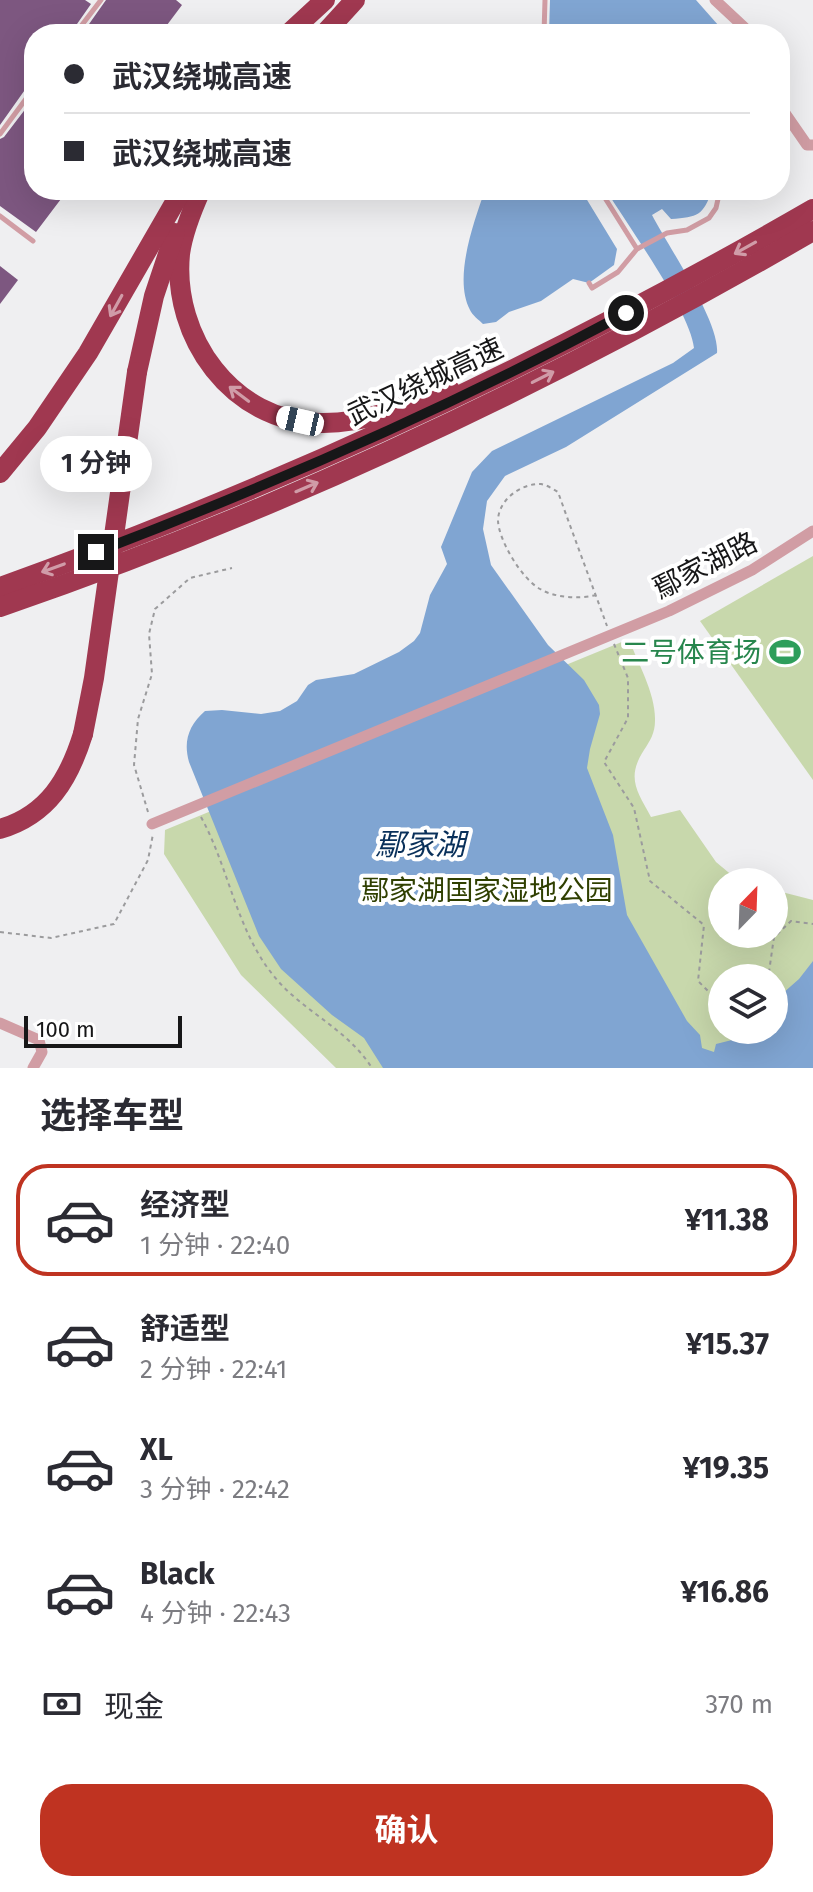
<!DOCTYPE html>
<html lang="zh">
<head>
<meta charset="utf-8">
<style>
  body { margin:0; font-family:"Fira Sans","Noto Sans SC",sans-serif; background:#f2f2f3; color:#2b2b33; height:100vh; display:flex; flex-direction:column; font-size:30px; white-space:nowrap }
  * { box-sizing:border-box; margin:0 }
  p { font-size:26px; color:#7c7c81 }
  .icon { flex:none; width:44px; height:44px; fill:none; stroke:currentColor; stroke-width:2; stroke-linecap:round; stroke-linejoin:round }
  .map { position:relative; height:1068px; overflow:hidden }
  .panel { display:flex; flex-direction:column; background:#fff; flex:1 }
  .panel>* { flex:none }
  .guide { position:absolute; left:24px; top:24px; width:766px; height:176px; border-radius:32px; box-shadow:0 8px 32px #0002; display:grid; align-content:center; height:176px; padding:0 40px; background:#fff }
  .needle { width:52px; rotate:23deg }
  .controls { position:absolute; left:708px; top:868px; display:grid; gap:16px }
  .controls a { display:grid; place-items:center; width:80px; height:80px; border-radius:50%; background:#fff; box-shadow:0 8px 32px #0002; font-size:40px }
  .scale { position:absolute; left:24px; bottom:20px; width:158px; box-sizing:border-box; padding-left:8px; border:4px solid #171718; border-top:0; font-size:22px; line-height:28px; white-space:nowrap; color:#171718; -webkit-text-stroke:6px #fff; paint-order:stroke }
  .end { position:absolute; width:36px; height:36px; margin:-18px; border:10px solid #171718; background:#fff; box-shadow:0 0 0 4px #fff }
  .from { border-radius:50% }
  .bubble { position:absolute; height:56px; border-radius:28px; background:#fff; box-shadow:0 8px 32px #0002; font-size:26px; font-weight:700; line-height:56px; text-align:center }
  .car { position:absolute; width:24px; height:48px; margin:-24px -12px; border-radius:10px; box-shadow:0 0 6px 2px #0007; background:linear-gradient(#fff 24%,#345 0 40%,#fff 0 76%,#345 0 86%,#fff 0) }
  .guide b { display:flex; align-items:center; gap:28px; height:76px; font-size:30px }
  .guide b+b { border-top:2px solid #e1e1e2 }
  .guide i { width:20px; height:20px; background:#2b2b33 }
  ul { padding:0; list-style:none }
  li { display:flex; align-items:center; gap:24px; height:112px; margin:0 16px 12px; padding:0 24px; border:4px solid transparent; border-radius:32px }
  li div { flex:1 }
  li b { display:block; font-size:30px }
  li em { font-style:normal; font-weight:700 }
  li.active { border-color:#bf3321 }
  li>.icon { width:72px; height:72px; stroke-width:1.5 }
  h2 { padding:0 40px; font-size:36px; line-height:96px }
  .pay { display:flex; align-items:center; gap:20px; height:88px; padding:0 40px; font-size:30px }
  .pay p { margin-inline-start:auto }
  .cta { display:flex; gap:16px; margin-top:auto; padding:16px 40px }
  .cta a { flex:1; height:92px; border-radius:32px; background:#bf3321; color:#fff; font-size:32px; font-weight:700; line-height:92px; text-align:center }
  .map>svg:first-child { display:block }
  .green { fill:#c8d8ac; fill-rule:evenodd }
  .water { fill:#80a5d2 }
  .building { fill:#7d5780 }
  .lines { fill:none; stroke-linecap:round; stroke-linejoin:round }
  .path { stroke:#9b9b9d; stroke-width:2; stroke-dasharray:4 4; stroke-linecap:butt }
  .service { stroke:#d19da4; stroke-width:5 }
  .minor { stroke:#d19da4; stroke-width:11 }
  .motorway { stroke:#a03850; stroke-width:20 }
  .motorway-bridge { stroke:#a03850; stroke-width:20 }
  .oneway { stroke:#d09ca8 }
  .route { stroke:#171718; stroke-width:10 }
  .labels { text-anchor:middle; stroke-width:8; stroke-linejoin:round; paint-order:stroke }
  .street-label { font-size:28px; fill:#171718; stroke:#fff }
  .leisure-label { font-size:28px; fill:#27864d; stroke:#fff; text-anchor:end }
  .park-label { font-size:28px; fill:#2f3f00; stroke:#fff }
  .water-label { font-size:30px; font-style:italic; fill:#09305a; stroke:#fff }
</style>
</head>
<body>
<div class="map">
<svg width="813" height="1068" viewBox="0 0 813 1068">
  <rect width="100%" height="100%" fill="#efeff1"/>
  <g class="green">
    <polygon points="813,556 813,780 700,621"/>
    <path d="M629,639C638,664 656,694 655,721C655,733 650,741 644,750C626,778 637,791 651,817L680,810L716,862L740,882H722V934H774V890L813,900V1068H336L241,975L164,854L165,830ZM722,978H774V1030H722Z"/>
  </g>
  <g class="water">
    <polygon points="550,0 696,0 726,34 549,34"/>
    <path d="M485,190H581L617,249L614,265L589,283L573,279L541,301L509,312L496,322L483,324C479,320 472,315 470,310C453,278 474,222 485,190Z"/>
    <path d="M606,190H712C703,216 698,217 671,219L662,209L652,215C668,246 720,322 717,353L566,447L505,476L487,501L483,529L491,565L548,645L584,680L599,705L600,714L590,749L587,768L613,835L627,915L687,1021L700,1035L702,1048L714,1052L716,1044L732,1040L731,1035L737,1033L739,1037L744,1036L748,1030H774V1001L799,979L813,961V1068H383L364,1038L332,1015L281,969L259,936L189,762C183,741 189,725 205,711L222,710L261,714L280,711L297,701L308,685L316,680L354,674L399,652L414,641L420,633L430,595L447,564L441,547L472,472L492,451L673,363L694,348C690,311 628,226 606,190Z"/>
  </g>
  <g class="building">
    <polygon points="0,0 85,0 91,4 70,34 34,34 34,77 0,125"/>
    <polygon points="106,0 176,0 182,5 167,25 180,34 82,34"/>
    <polygon points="33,99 34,190 57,190 64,195 36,232 0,206 0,139 4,137"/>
    <polygon points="0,266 18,280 0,304"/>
  </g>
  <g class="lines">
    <g class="path">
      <path d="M596,595C580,599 555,598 540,589C522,579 499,541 498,521C498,500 521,483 541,484C547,485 553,489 558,492C574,537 591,582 607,626"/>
      <polyline points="614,644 628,678 628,718 604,762 634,808 650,881 704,925 698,981 708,991 722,994"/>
      <polyline points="148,812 134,765 138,719 152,674 149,634 155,609 190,578 232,568"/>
      <path d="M201,817C229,868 236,929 273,975C301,1011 346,1027 372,1068"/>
      <polyline points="0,932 51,938 114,924 148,860 153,834"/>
      <polyline points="763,978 769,972 774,937 791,921 813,924"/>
    </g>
    <g class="service">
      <polyline points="75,34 101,0"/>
      <polyline points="544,34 545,0"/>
      <polyline points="0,134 34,88"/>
      <polyline points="600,190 637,249"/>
      <polyline points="0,216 33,241"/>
      <polyline points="589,283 592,288 618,272 637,249 667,233 687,230 709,218 716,208 720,190"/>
    </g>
    <g class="minor">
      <polyline points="715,0 745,28 747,34"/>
      <polyline points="780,106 807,145 813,145"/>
      <polyline points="152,824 669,611 752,570 813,531"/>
      <polyline points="0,1023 39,1040 42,1052 33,1068"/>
    </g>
    <g class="motorway">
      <polyline points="288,34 325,0"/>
      <polyline points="324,34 355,0"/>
      <path d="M201,190C192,210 183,232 180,254C172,337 232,422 320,423C366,424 407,406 449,388"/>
      <polyline points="137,372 154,296 175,233"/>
      <polyline points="0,473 37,428 88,353 182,190"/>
      <path d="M0,587C283,486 553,359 813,209"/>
      <path d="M0,607C283,510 554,381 813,231"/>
      <path d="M0,829C48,815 69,779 83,734"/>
    </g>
    <polyline class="motorway-bridge" points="83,734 94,678 137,372"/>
  </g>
  <defs><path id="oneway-shaft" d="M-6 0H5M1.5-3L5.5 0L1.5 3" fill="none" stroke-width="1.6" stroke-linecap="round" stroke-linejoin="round" transform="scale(2)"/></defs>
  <g class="oneway">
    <use href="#oneway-shaft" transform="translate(745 248) rotate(151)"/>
    <use href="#oneway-shaft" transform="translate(116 306) rotate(119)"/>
    <use href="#oneway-shaft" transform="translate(543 377) rotate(-27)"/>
    <use href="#oneway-shaft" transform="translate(239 394) rotate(-143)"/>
    <use href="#oneway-shaft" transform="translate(307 487) rotate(-23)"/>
    <use href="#oneway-shaft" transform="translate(53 568) rotate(160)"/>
  </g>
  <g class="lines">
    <path class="route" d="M96,552C277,483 455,405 626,313"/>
  </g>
  <defs>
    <symbol id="stadium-bare" viewBox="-9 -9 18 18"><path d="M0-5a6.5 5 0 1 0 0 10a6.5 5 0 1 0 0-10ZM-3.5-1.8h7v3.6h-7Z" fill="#2e9e5b" stroke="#fff" stroke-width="2.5" paint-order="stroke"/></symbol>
  </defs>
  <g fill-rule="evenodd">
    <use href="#stadium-bare" x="763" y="630" width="44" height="44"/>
  </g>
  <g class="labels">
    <g class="street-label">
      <text transform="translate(425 381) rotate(-25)" y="10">武汉绕城高速</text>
      <text transform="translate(705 565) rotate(-27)" y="10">鄢家湖路</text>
    </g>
    <g class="leisure-label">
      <text x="761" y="662">二号体育场</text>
    </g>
    <g class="park-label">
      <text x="487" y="900">鄢家湖国家湿地公园</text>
    </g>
    <g class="water-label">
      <text x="420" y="855">鄢家湖</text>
    </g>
  </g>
</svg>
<div class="controls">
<a><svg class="needle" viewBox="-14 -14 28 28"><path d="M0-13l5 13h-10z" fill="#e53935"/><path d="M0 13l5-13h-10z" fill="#7c7c81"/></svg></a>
<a><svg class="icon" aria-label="layers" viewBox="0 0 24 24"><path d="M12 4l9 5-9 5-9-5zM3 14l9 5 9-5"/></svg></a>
</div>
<div class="scale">100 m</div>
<i class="end from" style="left:626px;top:313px"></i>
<i class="end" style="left:96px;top:552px"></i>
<div class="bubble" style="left:40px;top:436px;width:112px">1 分钟</div>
<i class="car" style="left:300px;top:421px;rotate:283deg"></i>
<div class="guide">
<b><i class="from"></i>武汉绕城高速</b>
<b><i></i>武汉绕城高速</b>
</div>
</div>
<section class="panel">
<h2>选择车型</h2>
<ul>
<li class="active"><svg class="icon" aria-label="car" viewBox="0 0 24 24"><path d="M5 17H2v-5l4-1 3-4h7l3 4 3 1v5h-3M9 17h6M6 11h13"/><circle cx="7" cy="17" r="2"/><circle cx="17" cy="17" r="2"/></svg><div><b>经济型</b><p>1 分钟 · 22:40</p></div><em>¥11.38</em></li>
<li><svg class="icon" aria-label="car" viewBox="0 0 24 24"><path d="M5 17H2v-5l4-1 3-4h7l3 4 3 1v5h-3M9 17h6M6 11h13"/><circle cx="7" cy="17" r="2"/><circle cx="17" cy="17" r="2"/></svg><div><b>舒适型</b><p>2 分钟 · 22:41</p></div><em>¥15.37</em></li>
<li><svg class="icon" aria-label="car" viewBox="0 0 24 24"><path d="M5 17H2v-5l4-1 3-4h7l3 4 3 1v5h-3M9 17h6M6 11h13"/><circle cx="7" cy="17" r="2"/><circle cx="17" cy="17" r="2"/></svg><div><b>XL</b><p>3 分钟 · 22:42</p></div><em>¥19.35</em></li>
<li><svg class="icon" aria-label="car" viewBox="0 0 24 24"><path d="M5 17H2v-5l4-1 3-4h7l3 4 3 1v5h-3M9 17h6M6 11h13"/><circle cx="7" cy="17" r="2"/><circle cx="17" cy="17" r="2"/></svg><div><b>Black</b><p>4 分钟 · 22:43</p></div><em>¥16.86</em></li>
</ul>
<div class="pay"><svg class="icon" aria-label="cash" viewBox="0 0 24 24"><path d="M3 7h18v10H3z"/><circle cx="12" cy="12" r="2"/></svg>现金<p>370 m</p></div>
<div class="cta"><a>确认</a></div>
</section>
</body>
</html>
